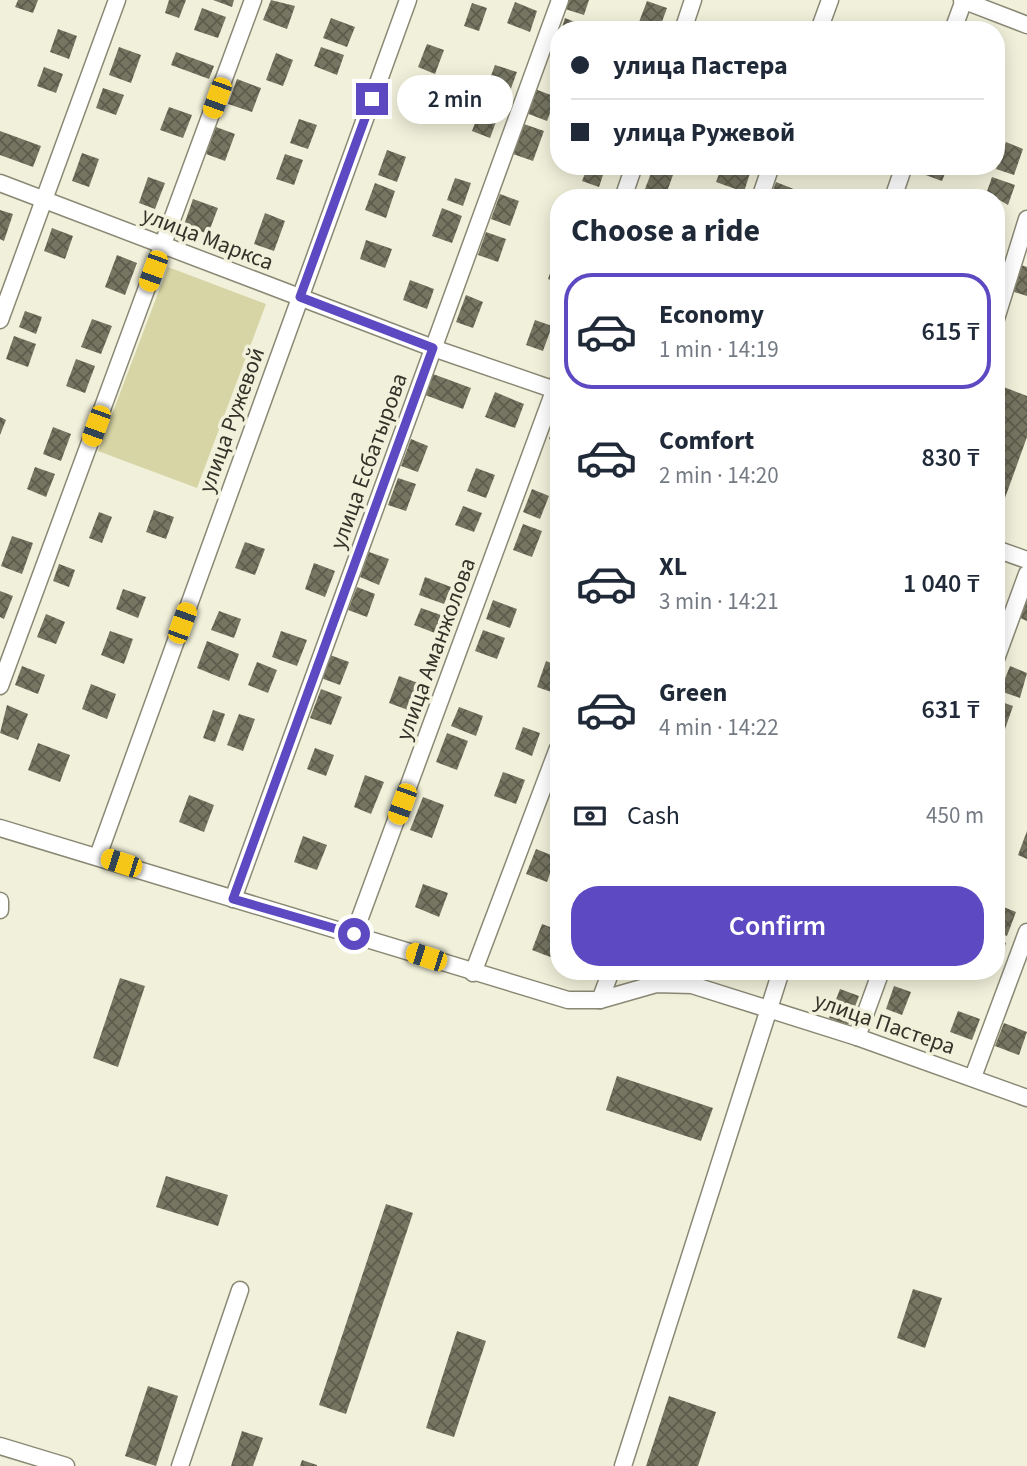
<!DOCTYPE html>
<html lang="en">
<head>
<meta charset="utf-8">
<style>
  body { margin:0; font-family:"Source Sans 3",sans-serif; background:#f2f2f3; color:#1f2937; height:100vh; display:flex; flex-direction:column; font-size:26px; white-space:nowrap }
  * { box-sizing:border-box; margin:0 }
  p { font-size:23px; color:#747a83 }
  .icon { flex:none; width:38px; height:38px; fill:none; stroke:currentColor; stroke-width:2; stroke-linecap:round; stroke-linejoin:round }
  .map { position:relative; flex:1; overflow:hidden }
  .drawer { position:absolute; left:550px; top:189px; width:455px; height:791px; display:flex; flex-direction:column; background:#fff; border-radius:28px; box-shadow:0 4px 18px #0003 }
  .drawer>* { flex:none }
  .top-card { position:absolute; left:550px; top:21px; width:455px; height:154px; border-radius:28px; box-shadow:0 4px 18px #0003; display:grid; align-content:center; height:154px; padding:0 21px; background:#fff }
  .end { position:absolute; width:32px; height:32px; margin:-16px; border:9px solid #5d49c1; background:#fff; box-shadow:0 0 0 4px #fff }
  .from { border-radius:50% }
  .bubble { position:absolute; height:49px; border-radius:24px; background:#fff; box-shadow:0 4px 18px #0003; font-size:23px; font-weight:600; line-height:49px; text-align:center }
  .car { position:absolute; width:21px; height:42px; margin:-21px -10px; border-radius:9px; box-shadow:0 0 5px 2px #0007; background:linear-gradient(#f5c518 24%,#345 0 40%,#f5c518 0 76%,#345 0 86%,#f5c518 0) }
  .top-card b { display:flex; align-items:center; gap:24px; height:66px; font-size:26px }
  .top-card b+b { border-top:2px solid #e0e1e3 }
  .top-card i { width:18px; height:18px; background:#1f2937 }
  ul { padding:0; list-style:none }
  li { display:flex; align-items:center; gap:21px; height:116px; margin:0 14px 10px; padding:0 7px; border:4px solid transparent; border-radius:28px }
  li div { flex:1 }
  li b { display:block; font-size:26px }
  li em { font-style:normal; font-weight:600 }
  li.on { border-color:#5d49c1 }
  li>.icon { width:63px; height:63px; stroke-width:1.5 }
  h2 { padding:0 21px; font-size:32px; line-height:84px }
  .pay { display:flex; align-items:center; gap:18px; height:77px; padding:0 21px; font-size:26px }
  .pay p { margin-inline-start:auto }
  .action { display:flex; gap:14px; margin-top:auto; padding:14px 21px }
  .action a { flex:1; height:80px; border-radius:28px; background:#5d49c1; color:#fff; font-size:28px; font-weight:600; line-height:80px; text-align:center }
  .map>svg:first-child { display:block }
  .grass { fill:#d7d4a5 }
  .building { fill:url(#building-cross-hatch) }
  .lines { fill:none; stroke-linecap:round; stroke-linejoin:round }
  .street-casing { stroke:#8a8975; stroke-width:19 }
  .street { stroke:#fff; stroke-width:16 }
  .route { stroke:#5d49c1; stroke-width:9 }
  .labels { text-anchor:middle; stroke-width:7; stroke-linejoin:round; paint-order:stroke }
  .street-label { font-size:23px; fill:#33332a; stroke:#f1f1db }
</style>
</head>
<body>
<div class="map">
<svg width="1027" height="1466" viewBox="0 0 1027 1466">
  <defs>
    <pattern id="building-cross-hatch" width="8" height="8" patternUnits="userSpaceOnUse" patternTransform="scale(1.75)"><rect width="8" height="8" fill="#767562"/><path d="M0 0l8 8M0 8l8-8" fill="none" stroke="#5c5c4d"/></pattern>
  </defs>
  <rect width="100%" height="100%" fill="#f1f1db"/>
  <polygon class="grass" points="168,267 266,304 197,488 98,451"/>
  <g class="building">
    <polygon points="18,0 38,0 33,13 15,7"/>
    <polygon points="169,0 186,0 179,18 165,13"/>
    <polygon points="213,0 234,0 232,7"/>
    <polygon points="271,0 295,6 287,29 263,20"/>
    <polygon points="569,0 589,0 584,15 565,9"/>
    <polygon points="647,1 667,8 659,30 636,30"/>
    <polygon points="515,2 537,11 530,32 507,23"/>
    <polygon points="472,3 487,8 479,31 464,26"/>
    <polygon points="202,8 226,17 218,38 194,30"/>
    <polygon points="331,18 355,27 347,47 323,38"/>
    <polygon points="565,18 585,26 583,30 561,30"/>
    <polygon points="58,29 77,36 69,59 50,52"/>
    <polygon points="427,44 444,50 435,74 418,67"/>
    <polygon points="119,47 141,55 131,83 109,75"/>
    <polygon points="321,47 344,55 337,75 314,66"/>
    <polygon points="176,52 214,66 209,79 171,65"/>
    <polygon points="276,53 293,60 283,86 266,80"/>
    <polygon points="495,65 517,72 506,102 484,94"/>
    <polygon points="44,67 63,74 56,93 37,86"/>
    <polygon points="412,78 436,86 427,109 404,101"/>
    <polygon points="237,79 261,88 252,112 228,104"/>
    <polygon points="103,88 124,95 116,115 96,108"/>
    <polygon points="535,89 556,97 547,121 526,113"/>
    <polygon points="482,105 500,111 490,138 472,131"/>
    <polygon points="169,107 192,115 183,138 160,130"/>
    <polygon points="299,119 317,125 308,149 290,143"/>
    <polygon points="524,124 544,131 533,161 513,154"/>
    <polygon points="216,127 235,134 225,161 206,154"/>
    <polygon points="0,131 41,146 33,167 0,155"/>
    <polygon points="1006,142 1023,149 1014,175 996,169"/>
    <polygon points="387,150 406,157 397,182 378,175"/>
    <polygon points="82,153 99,159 89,187 72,181"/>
    <polygon points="285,154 303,160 294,185 276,179"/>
    <polygon points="588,166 606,166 599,187 582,181"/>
    <polygon points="722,166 750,173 744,192 716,182"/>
    <polygon points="922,166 948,166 942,181 920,173"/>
    <polygon points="653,168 673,175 665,197 645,189"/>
    <polygon points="148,177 165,183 155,209 139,203"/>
    <polygon points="992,177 1015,185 1008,205 996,198 985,197"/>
    <polygon points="455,178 471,183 463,206 447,200"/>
    <polygon points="776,182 796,190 793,198 770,198"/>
    <polygon points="375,183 395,191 386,218 365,210"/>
    <polygon points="500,194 519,201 510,226 491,219"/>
    <polygon points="193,199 218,208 208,234 184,225"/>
    <polygon points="442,208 462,216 452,243 432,236"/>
    <polygon points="0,210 13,214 4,241 0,239"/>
    <polygon points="265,213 285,221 274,251 254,244"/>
    <polygon points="558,219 558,239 552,236"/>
    <polygon points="52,228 73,236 65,259 44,251"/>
    <polygon points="486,232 506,239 498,262 478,255"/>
    <polygon points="366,240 392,249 385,268 360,259"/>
    <polygon points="558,251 558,283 548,279"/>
    <polygon points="117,255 137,263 125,295 105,287"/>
    <polygon points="1021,265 1027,267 1027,296 1011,291"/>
    <polygon points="410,280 434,289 427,309 403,300"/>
    <polygon points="466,295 483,302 473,328 456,322"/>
    <polygon points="25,311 42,317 36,334 19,327"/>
    <polygon points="92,319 112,326 101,354 81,347"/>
    <polygon points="535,320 552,326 543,351 526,345"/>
    <polygon points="14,336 36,344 28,367 6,359"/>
    <polygon points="76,359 95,366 85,393 66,386"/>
    <polygon points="433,374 471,388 463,409 425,395"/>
    <polygon points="1001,386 1027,396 1027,437 1001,509 996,507 996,401"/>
    <polygon points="495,392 524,404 515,428 485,417"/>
    <polygon points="0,417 6,420 0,435"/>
    <polygon points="556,420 558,421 558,442 549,439"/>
    <polygon points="53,427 71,434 61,461 43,454"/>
    <polygon points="411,439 428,446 418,472 401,466"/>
    <polygon points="35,467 55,474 46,497 27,489"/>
    <polygon points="476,468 495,475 486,498 467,491"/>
    <polygon points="398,478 416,484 406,511 388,505"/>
    <polygon points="532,489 549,496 540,519 523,512"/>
    <polygon points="463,506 482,513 474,532 455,525"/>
    <polygon points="154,510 174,517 166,539 146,532"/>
    <polygon points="99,512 112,517 102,543 89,538"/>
    <polygon points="523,524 542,531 532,557 513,550"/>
    <polygon points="12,536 33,543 22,574 1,566"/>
    <polygon points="245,542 265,549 255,575 235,568"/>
    <polygon points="369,552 389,559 379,585 360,577"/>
    <polygon points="314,563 335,571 325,597 305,589"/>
    <polygon points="59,564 75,570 69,587 53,581"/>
    <polygon points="425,577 451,587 444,604 419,595"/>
    <polygon points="357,587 375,594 367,617 348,610"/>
    <polygon points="123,589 146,597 138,618 116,609"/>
    <polygon points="0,591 13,596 4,619 0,617"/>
    <polygon points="1027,599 1027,621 1020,618"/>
    <polygon points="493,600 517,609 510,628 486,619"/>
    <polygon points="421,608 441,615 435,633 414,625"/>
    <polygon points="219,611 241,619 234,638 211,630"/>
    <polygon points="46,614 65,622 56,644 37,637"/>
    <polygon points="483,630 505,638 497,659 475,651"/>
    <polygon points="110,631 133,639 124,664 101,655"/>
    <polygon points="281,631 307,640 297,666 272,657"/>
    <polygon points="207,641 239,654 229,681 197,668"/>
    <polygon points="330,655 349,662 340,685 321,678"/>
    <polygon points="546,661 558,666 557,694 537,687"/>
    <polygon points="257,662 277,670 268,693 248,685"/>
    <polygon points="22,666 45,675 38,694 15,685"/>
    <polygon points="1010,666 1027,673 1020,698 1000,691"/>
    <polygon points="399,676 418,683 408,710 389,703"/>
    <polygon points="91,684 116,694 107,719 82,709"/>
    <polygon points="321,689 342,697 331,725 310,718"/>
    <polygon points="996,700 1013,706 1004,732 996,729"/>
    <polygon points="7,705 28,714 18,740 0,733"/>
    <polygon points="459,707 483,716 476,736 451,726"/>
    <polygon points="213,710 225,714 215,742 203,738"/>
    <polygon points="239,714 255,719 243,751 227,745"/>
    <polygon points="523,727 540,733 532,756 515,749"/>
    <polygon points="447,733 468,741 457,770 436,762"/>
    <polygon points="38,743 70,755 60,782 28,770"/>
    <polygon points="315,748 334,755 326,776 307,769"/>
    <polygon points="503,772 525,780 516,804 494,796"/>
    <polygon points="365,775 384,782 371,814 354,807"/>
    <polygon points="558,780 558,806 550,803"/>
    <polygon points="189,795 214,805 204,832 179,822"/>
    <polygon points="423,797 444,805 432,838 410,830"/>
    <polygon points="1027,831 1027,859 1018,855"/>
    <polygon points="303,836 327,845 317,870 294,862"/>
    <polygon points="536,849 556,857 547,882 526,874"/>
    <polygon points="423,884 448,893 439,917 415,907"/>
    <polygon points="996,904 1016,912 1007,936 996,931"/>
    <polygon points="542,924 558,930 558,960 532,950"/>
    <polygon points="996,939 1006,943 996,971"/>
    <polygon points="833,971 857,971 854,980"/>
    <polygon points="120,978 145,986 118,1067 93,1058"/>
    <polygon points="894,986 911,992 902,1015 886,1009"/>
    <polygon points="840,989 859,996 848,1025 829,1018"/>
    <polygon points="958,1011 980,1019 972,1040 950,1032"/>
    <polygon points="1004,1023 1027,1032 1019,1055 995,1046"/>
    <polygon points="617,1076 713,1108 701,1141 606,1110"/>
    <polygon points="166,1176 228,1195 218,1226 156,1207"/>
    <polygon points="386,1204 413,1213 346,1414 319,1405"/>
    <polygon points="913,1289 942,1298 925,1348 897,1338"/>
    <polygon points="457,1331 486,1341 454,1437 426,1428"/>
    <polygon points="148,1386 178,1396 156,1466 125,1456"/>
    <polygon points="669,1396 716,1412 698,1466 646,1466"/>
    <polygon points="242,1431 263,1438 253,1466 231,1466"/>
    <polygon points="302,1460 317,1465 317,1466 300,1466"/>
  </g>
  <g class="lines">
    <defs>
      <g id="street">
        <polyline points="962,0 1027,25"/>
        <polyline points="683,30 693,0"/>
        <polyline points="819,30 830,0"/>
        <polyline points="953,30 964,0"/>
        <polyline points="0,183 433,348 558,391"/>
        <polyline points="623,198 634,166"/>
        <polyline points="760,198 771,166"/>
        <polyline points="893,198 904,166"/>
        <polyline points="996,319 1027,219"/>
        <polyline points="0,320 117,0"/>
        <polyline points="996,549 1027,560"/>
        <polyline points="996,659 1027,574"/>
        <polyline points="0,686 253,0"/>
        <polyline points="0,828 568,1000 600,1000 656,984 692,985 857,1037 1027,1098"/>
        <polyline points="98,856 408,0"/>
        <polyline points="233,899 560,0"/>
        <polyline points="0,901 0,910"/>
        <polyline points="354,934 557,383"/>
        <polyline points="473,973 558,748"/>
        <polyline points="600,1000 611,971"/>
        <polyline points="857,1037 881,971"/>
        <polyline points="973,1077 1027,932"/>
        <polyline points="0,1446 66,1466"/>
        <polyline points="180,1466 240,1290"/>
        <polyline points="623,1466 781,971"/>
      </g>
    </defs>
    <use href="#street" class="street-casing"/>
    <use href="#street" class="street"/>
  </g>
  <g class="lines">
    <polyline class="route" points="354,934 233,899 433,348 300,297 372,99"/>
  </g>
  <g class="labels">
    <g class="street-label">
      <text transform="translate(208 238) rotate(21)" y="8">улица Маркса</text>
      <text transform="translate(231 420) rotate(-70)" y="8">улица Ружевой</text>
      <text transform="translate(368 461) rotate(-70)" y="8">улица Есбатырова</text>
      <text transform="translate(435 649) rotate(-70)" y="8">улица Аманжолова</text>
      <text transform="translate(885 1023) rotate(19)" y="8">улица Пастера</text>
    </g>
  </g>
</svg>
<i class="end from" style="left:354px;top:934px"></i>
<i class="end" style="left:372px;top:99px"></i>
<div class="bubble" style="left:397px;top:75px;width:116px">2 min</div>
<i class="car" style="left:217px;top:98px;rotate:200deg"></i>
<i class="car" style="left:153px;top:271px;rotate:200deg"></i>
<i class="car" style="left:96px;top:426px;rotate:200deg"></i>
<i class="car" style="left:182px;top:623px;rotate:20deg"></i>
<i class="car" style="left:402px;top:804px;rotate:200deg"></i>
<i class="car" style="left:121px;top:863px;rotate:288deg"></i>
<i class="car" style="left:426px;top:957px;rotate:288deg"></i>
<div class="top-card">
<b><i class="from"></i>улица Пастера</b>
<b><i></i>улица Ружевой</b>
</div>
<section class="drawer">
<h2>Choose a ride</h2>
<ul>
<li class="on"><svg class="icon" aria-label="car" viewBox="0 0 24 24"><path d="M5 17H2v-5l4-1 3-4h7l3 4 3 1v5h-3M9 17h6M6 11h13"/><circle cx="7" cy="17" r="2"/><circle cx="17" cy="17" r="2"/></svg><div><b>Economy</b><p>1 min · 14:19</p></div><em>615 ₸</em></li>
<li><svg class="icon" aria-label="car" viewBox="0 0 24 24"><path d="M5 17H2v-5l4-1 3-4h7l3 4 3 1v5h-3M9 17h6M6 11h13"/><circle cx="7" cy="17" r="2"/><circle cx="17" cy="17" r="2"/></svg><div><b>Comfort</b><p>2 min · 14:20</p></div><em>830 ₸</em></li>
<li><svg class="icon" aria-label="car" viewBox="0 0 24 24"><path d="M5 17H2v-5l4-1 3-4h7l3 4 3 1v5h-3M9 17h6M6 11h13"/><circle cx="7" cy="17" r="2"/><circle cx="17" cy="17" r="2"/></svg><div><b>XL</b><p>3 min · 14:21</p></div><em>1 040 ₸</em></li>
<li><svg class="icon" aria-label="car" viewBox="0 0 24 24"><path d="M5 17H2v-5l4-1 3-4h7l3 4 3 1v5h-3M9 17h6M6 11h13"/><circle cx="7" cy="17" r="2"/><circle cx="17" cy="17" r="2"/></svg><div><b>Green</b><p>4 min · 14:22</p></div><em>631 ₸</em></li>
</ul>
<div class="pay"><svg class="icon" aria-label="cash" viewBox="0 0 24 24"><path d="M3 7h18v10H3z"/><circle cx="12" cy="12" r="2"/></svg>Cash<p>450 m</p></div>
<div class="action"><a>Confirm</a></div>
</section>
</div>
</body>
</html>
